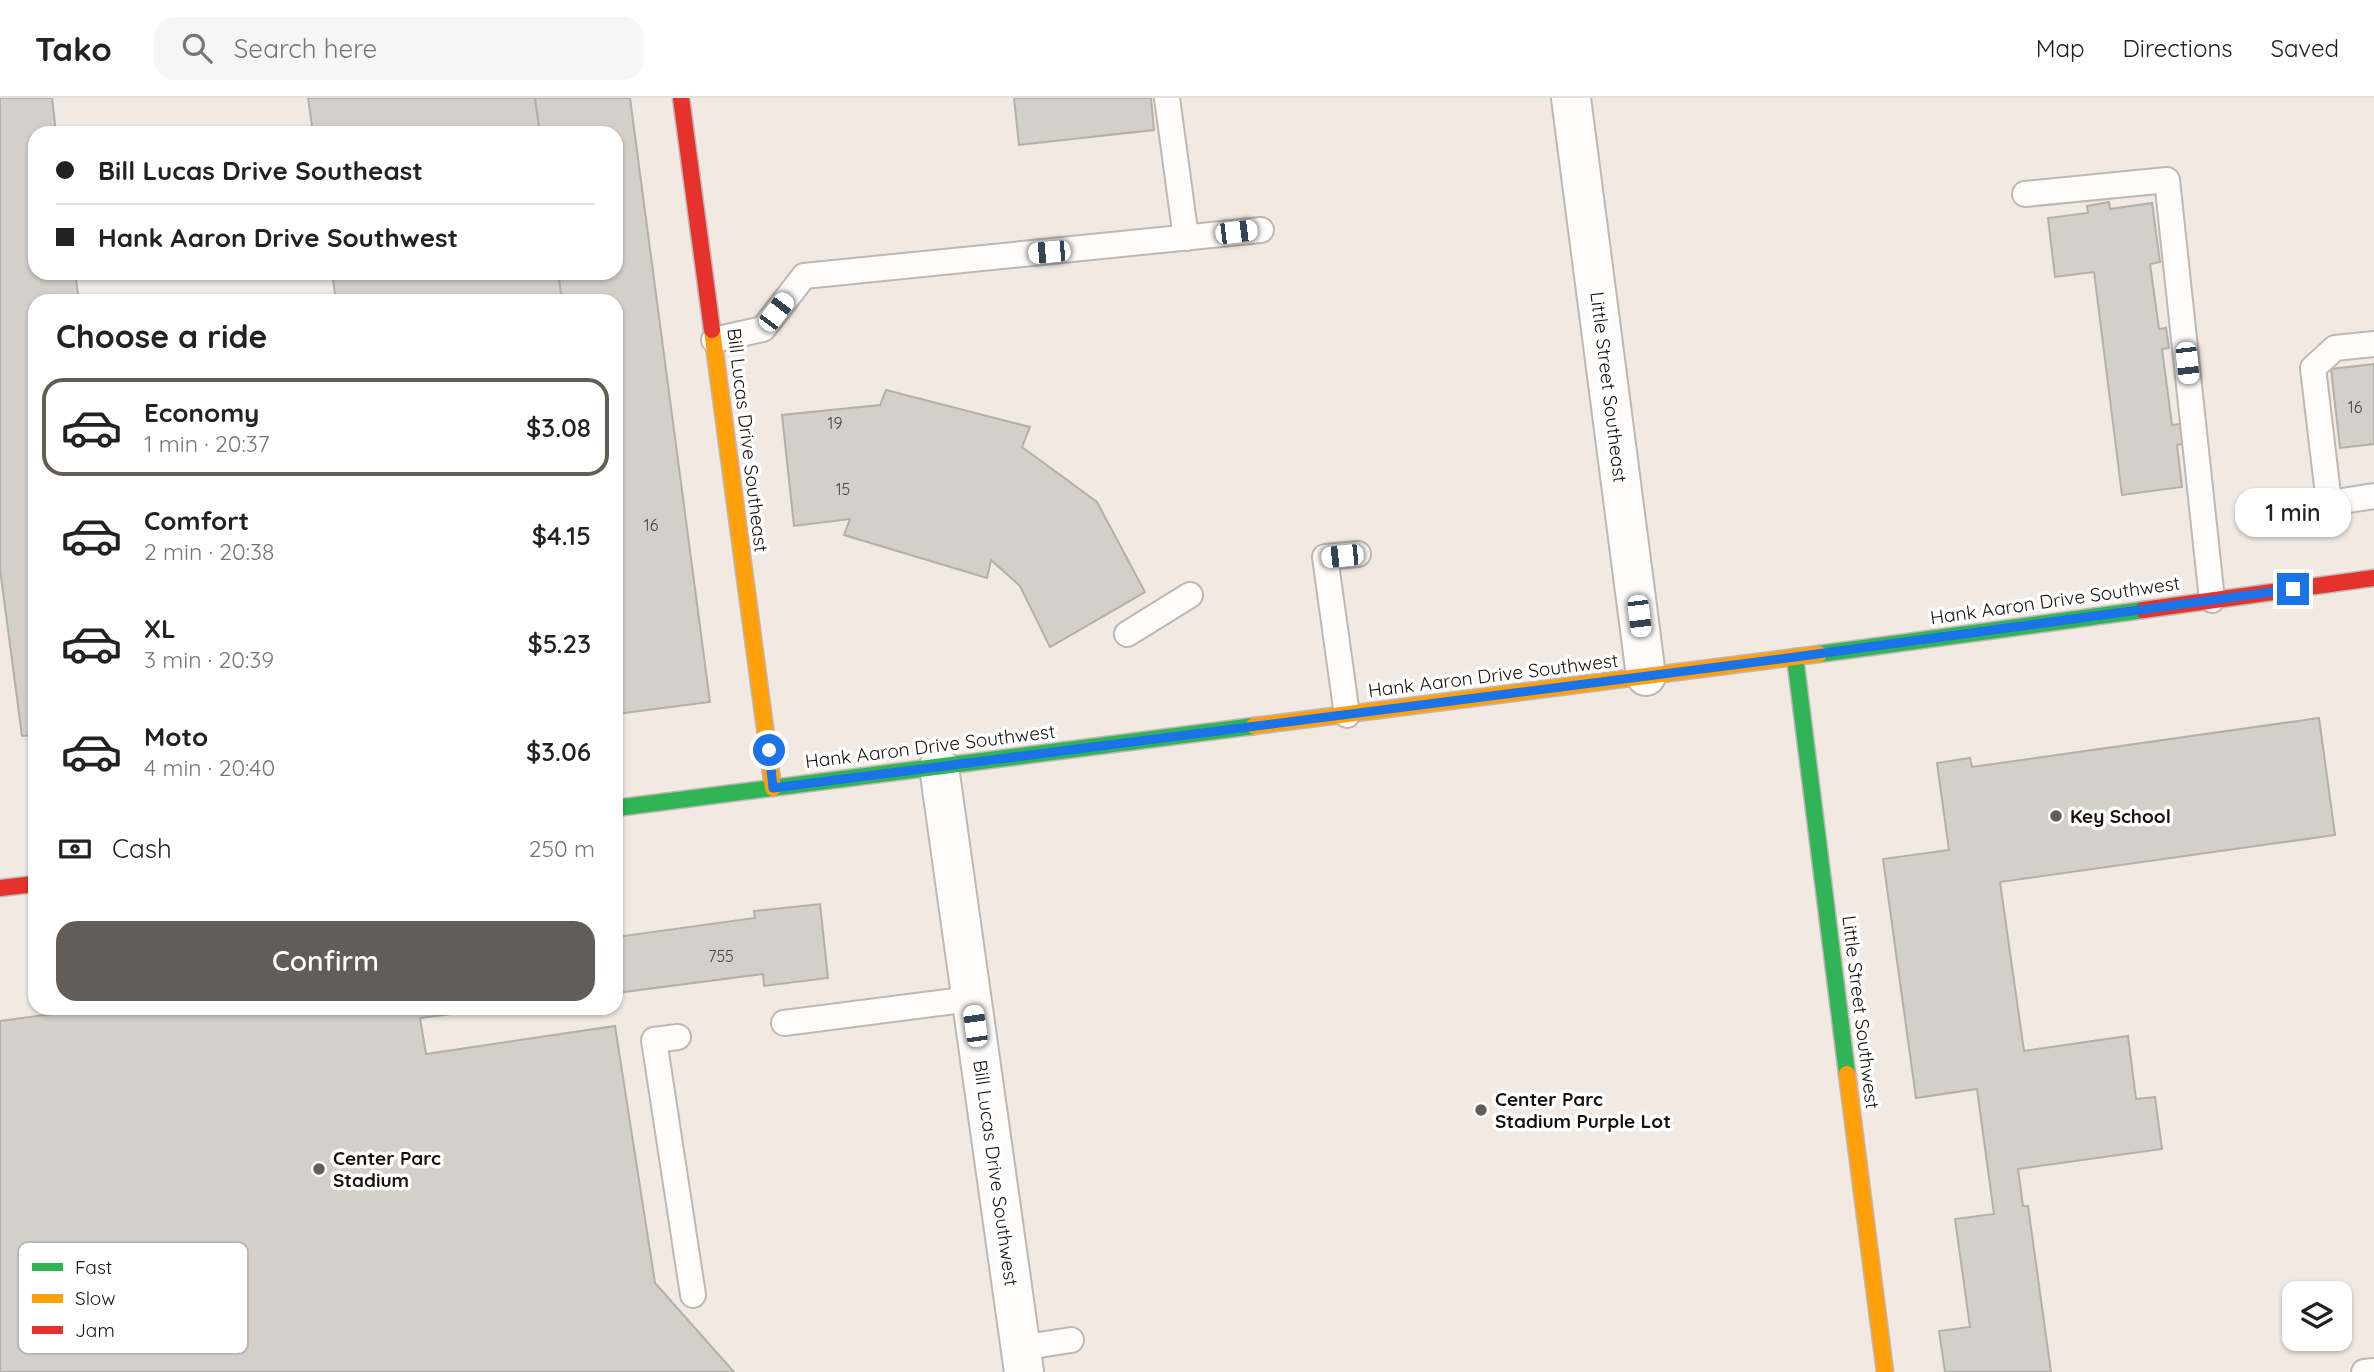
<!DOCTYPE html>
<html lang="en">
<head>
<meta charset="utf-8">
<style>
  body { margin:0; font-family:Quicksand,sans-serif; background:#f6f6f6; color:#222; height:100vh; display:flex; flex-direction:column; font-size:26px; white-space:nowrap }
  * { box-sizing:border-box; margin:0 }
  p { font-size:23px; color:#767676 }
  .icon { flex:none; width:38px; height:38px; fill:none; stroke:currentColor; stroke-width:2; stroke-linecap:round; stroke-linejoin:round }
  .map { position:relative; flex:1; overflow:hidden }
  .details { position:absolute; left:28px; top:196px; width:595px; height:721px; display:flex; flex-direction:column; background:#fff; border-radius:21px; box-shadow:0 2px 5px #0004 }
  .details>* { flex:none }
  .guide { position:absolute; left:28px; top:28px; width:595px; height:154px; border-radius:21px; box-shadow:0 2px 5px #0004; display:grid; align-content:center; height:154px; padding:0 28px; background:#fff }
  .tools { position:absolute; left:2282px; top:1183px; display:grid; gap:14px }
  .tools a { display:grid; place-items:center; width:70px; height:70px; border-radius:14px; background:#fff; box-shadow:0 2px 5px #0004; font-size:35px }
  .end { position:absolute; width:32px; height:32px; margin:-16px; border:9px solid #1a73e8; background:#fff; box-shadow:0 0 0 4px #fff }
  .from { border-radius:50% }
  .bubble { position:absolute; height:49px; border-radius:21px; background:#fff; box-shadow:0 2px 5px #0004; font-size:23px; font-weight:600; line-height:49px; text-align:center }
  .car { position:absolute; width:21px; height:42px; margin:-21px -10px; border-radius:9px; box-shadow:0 0 5px 2px #0007; background:linear-gradient(#fff 24%,#345 0 40%,#fff 0 76%,#345 0 86%,#fff 0) }
  .guide b { display:flex; align-items:center; gap:24px; height:66px; font-size:26px }
  .guide b+b { border-top:2px solid #e0e0e0 }
  .guide i { width:18px; height:18px; background:#222 }
  ul { padding:0; list-style:none }
  li { display:flex; align-items:center; gap:21px; height:98px; margin:0 14px 10px; padding:0 14px; border:4px solid transparent; border-radius:21px }
  li div { flex:1 }
  li b { display:block; font-size:26px }
  li em { font-style:normal; font-weight:600 }
  li.on { border-color:#635d58 }
  li>.icon { width:63px; height:63px; stroke-width:1.5 }
  h2 { padding:0 28px; font-size:32px; line-height:84px }
  .pay { display:flex; align-items:center; gap:18px; height:77px; padding:0 28px; font-size:26px }
  .pay p { margin-inline-start:auto }
  .button { display:flex; gap:14px; margin-top:auto; padding:14px 28px }
  .button a { flex:1; height:80px; border-radius:21px; background:#635d58; color:#fff; font-size:28px; font-weight:600; line-height:80px; text-align:center }
  header { display:flex; align-items:center; gap:42px; box-sizing:border-box; height:98px; padding:0 35px; background:#fff; border-bottom:2px solid #e0e0e0 }
  header strong { font-size:33px }
  nav { display:flex; gap:38px; margin-inline-start:auto; font-size:24px }
  .search { width:490px; height:63px; background:#f6f6f6; display:flex; align-items:center; gap:18px; box-sizing:border-box; padding:0 24px; border-radius:21px; color:#767676; font-size:26px }
  .map>svg:first-child { display:block }
  .building { fill:#d5cfc9; stroke:#b5afa9; stroke-width:2 }
  .lines { fill:none; stroke-linecap:round; stroke-linejoin:round }
  .lane-casing { stroke:#beb8b2; stroke-width:28 }
  .street-casing { stroke:#beb8b2; stroke-width:42 }
  .fast-casing { stroke:#beb8b2; stroke-width:19 }
  .slow-casing { stroke:#beb8b2; stroke-width:19 }
  .jam-casing { stroke:#beb8b2; stroke-width:19 }
  .lane { stroke:#fdfcfb; stroke-width:24 }
  .street { stroke:#fdfcfb; stroke-width:38 }
  .fast { stroke:#30b455; stroke-width:16 }
  .slow { stroke:#ff9f0a; stroke-width:16 }
  .jam { stroke:#e5322d; stroke-width:16 }
  .route { stroke:#1a73e8; stroke-width:9 }
  .poi-dot { fill:#635d58; stroke:#fff; stroke-width:2.5 }
  .labels { text-anchor:middle; stroke-width:7; stroke-linejoin:round; paint-order:stroke }
  .number-label { font-size:16px; fill:#47423d }
  .street-label { font-size:19px; fill:#16110d; stroke:#fff }
  .poi-label { font-size:19px; font-weight:bold; fill:#16110d; stroke:#fff; text-anchor:start }
  .key { fill:#fff; stroke:#b9b8b6; stroke-width:2 }
  .key-label { font-size:19px; fill:#16110d }
</style>
</head>
<body>
<header>
<strong>Tako</strong>
<div class="search"><svg class="icon" aria-label="search" viewBox="0 0 24 24"><circle cx="10" cy="10" r="6"/><path d="M15 15l6 6"/></svg>Search here</div>
<nav><a>Map</a><a>Directions</a><a>Saved</a></nav>
</header>
<div class="map">
<svg width="2374" height="1274" viewBox="0 0 2374 1274">
  <rect width="100%" height="100%" fill="#f1e9e2"/>
  <g class="building">
    <polygon points="0,0 52,0 56,35 35,35 35,175 75,175 79,203 35,203 35,637 22,638 0,471"/>
    <polygon points="308,0 535,0 540,35 313,35"/>
    <polygon points="535,0 630,0 710,604 616,616 616,203 562,203 558,175 616,175 616,35 540,35"/>
    <polygon points="1014,0 1151,0 1154,32 1019,47"/>
    <polygon points="2109,104 2110,111 2152,105 2160,164 2150,166 2159,231 2166,230 2169,250 2162,251 2172,327 2180,326 2183,346 2177,347 2182,389 2122,397 2094,174 2055,179 2048,120 2088,115 2087,108"/>
    <polygon points="332,175 558,175 562,203 336,203"/>
    <polygon points="2374,266 2374,346 2340,350 2331,271"/>
    <polygon points="886,292 1030,329 1022,349 1097,404 1145,494 1050,549 1020,488 991,462 987,480 844,437 850,421 794,428 782,317 880,307"/>
    <polygon points="2319,620 2335,737 2000,784 2024,953 2128,938 2136,1001 2155,999 2162,1051 2018,1071 2023,1108 2028,1108 2051,1274 1945,1274 1939,1233 1970,1229 1955,1121 1994,1116 1977,991 1916,1000 1883,761 1949,752 1937,665 1970,660 1972,669"/>
    <polygon points="820,806 828,880 764,888 763,876 616,895 616,839 755,820 754,813"/>
    <polygon points="97,910 499,910 420,920 426,956 615,928 655,1185 734,1274 0,1274 0,923"/>
  </g>
  <g class="lines">
    <defs>
      <g id="lane">
        <polyline points="1167,0 1186,140"/>
        <polyline points="2025,96 2167,82 2212,502"/>
        <polyline points="714,242 763,231 804,178 1261,132"/>
        <polyline points="2374,246 2335,250 2313,270 2329,405 2374,398"/>
        <polyline points="1127,536 1190,497"/>
        <polyline points="1347,617 1325,459 1358,456"/>
        <polyline points="784,925 971,901"/>
        <polyline points="678,939 654,942 693,1197"/>
        <polyline points="1020,1250 1071,1242"/>
        <polyline points="2364,1274 2374,1273"/>
      </g>
      <g id="street">
        <polyline points="1571,0 1646,578"/>
        <polyline points="939,669 1024,1274"/>
      </g>
      <g id="fast">
        <polyline points="1819,556 2143,512"/>
        <polyline points="1795,559 1847,976"/>
        <polyline points="616,710 1254,628"/>
      </g>
      <g id="slow">
        <polyline points="712,232 773,690"/>
        <polyline points="1254,628 1819,556"/>
        <polyline points="1847,976 1885,1274"/>
      </g>
      <g id="jam">
        <polyline points="681,0 712,232"/>
        <polyline points="2143,512 2374,480"/>
        <polyline points="0,790 35,786"/>
      </g>
    </defs>
    <use href="#lane" class="lane-casing"/>
    <use href="#street" class="street-casing"/>
    <use href="#fast" class="fast-casing"/>
    <use href="#slow" class="slow-casing"/>
    <use href="#jam" class="jam-casing"/>
    <use href="#lane" class="lane"/>
    <use href="#street" class="street"/>
    <use href="#fast" class="fast"/>
    <use href="#slow" class="slow"/>
    <use href="#jam" class="jam"/>
  </g>
  <g class="lines">
    <polyline class="route" points="769,652 773,690 1795,559 2293,491"/>
  </g>
  <g class="poi-dot">
    <circle cx="2056" cy="718" r="7"/>
    <circle cx="1481" cy="1012" r="7"/>
    <circle cx="319" cy="1071" r="7"/>
  </g>
  <g class="labels">
    <g class="number-label">
      <text x="2355" y="315">16</text>
      <text x="835" y="331">19</text>
      <text x="843" y="397">15</text>
      <text x="651" y="433">16</text>
      <text x="721" y="864">755</text>
    </g>
    <g class="street-label">
      <text transform="translate(1609 289) rotate(83)" y="7">Little Street Southeast</text>
      <text transform="translate(748 342) rotate(83)" y="7">Bill Lucas Drive Southeast</text>
      <text transform="translate(2055 502) rotate(-8)" y="7">Hank Aaron Drive Southwest</text>
      <text transform="translate(1493 577) rotate(-7)" y="7">Hank Aaron Drive Southwest</text>
      <text transform="translate(930 648) rotate(-7)" y="7">Hank Aaron Drive Southwest</text>
      <text transform="translate(1861 914) rotate(83)" y="7">Little Street Southwest</text>
      <text transform="translate(996 1075) rotate(82)" y="7">Bill Lucas Drive Southwest</text>
    </g>
    <g class="poi-label">
      <text x="2070" y="725">Key School</text>
      <text x="1495" y="1008">Center Parc<tspan x="1495" dy="22">Stadium Purple Lot</tspan></text>
      <text x="333" y="1067">Center Parc<tspan x="333" dy="22">Stadium</tspan></text>
    </g>
  </g>
  <rect x="18" y="1144" width="230" height="112" rx="10" class="key"/>
  <rect x="32" y="1165" width="31" height="8" fill="#30b455"/>
  <rect x="32" y="1196" width="31" height="9" fill="#ff9f0a"/>
  <rect x="32" y="1228" width="31" height="8" fill="#e5322d"/>
  <g class="key-label">
    <text x="75" y="1176">Fast</text>
    <text x="75" y="1207">Slow</text>
    <text x="75" y="1239">Jam</text>
  </g>
</svg>
<div class="tools">
<a><svg class="icon" aria-label="layers" viewBox="0 0 24 24"><path d="M12 4l9 5-9 5-9-5zM3 14l9 5 9-5"/></svg></a>
</div>
<i class="end from" style="left:769px;top:652px"></i>
<i class="end" style="left:2293px;top:491px"></i>
<div class="bubble" style="left:2235px;top:390px;width:116px">1 min</div>
<i class="car" style="left:1236px;top:134px;rotate:83deg"></i>
<i class="car" style="left:1049px;top:154px;rotate:265deg"></i>
<i class="car" style="left:776px;top:214px;rotate:37deg"></i>
<i class="car" style="left:2187px;top:265px;rotate:174deg"></i>
<i class="car" style="left:1342px;top:458px;rotate:264deg"></i>
<i class="car" style="left:1639px;top:518px;rotate:173deg"></i>
<i class="car" style="left:975px;top:928px;rotate:352deg"></i>
<div class="guide">
<b><i class="from"></i>Bill Lucas Drive Southeast</b>
<b><i></i>Hank Aaron Drive Southwest</b>
</div>
<section class="details">
<h2>Choose a ride</h2>
<ul>
<li class="on"><svg class="icon" aria-label="car" viewBox="0 0 24 24"><path d="M5 17H2v-5l4-1 3-4h7l3 4 3 1v5h-3M9 17h6M6 11h13"/><circle cx="7" cy="17" r="2"/><circle cx="17" cy="17" r="2"/></svg><div><b>Economy</b><p>1 min · 20:37</p></div><em>$3.08</em></li>
<li><svg class="icon" aria-label="car" viewBox="0 0 24 24"><path d="M5 17H2v-5l4-1 3-4h7l3 4 3 1v5h-3M9 17h6M6 11h13"/><circle cx="7" cy="17" r="2"/><circle cx="17" cy="17" r="2"/></svg><div><b>Comfort</b><p>2 min · 20:38</p></div><em>$4.15</em></li>
<li><svg class="icon" aria-label="car" viewBox="0 0 24 24"><path d="M5 17H2v-5l4-1 3-4h7l3 4 3 1v5h-3M9 17h6M6 11h13"/><circle cx="7" cy="17" r="2"/><circle cx="17" cy="17" r="2"/></svg><div><b>XL</b><p>3 min · 20:39</p></div><em>$5.23</em></li>
<li><svg class="icon" aria-label="car" viewBox="0 0 24 24"><path d="M5 17H2v-5l4-1 3-4h7l3 4 3 1v5h-3M9 17h6M6 11h13"/><circle cx="7" cy="17" r="2"/><circle cx="17" cy="17" r="2"/></svg><div><b>Moto</b><p>4 min · 20:40</p></div><em>$3.06</em></li>
</ul>
<div class="pay"><svg class="icon" aria-label="cash" viewBox="0 0 24 24"><path d="M3 7h18v10H3z"/><circle cx="12" cy="12" r="2"/></svg>Cash<p>250 m</p></div>
<div class="button"><a>Confirm</a></div>
</section>
</div>
</body>
</html>
